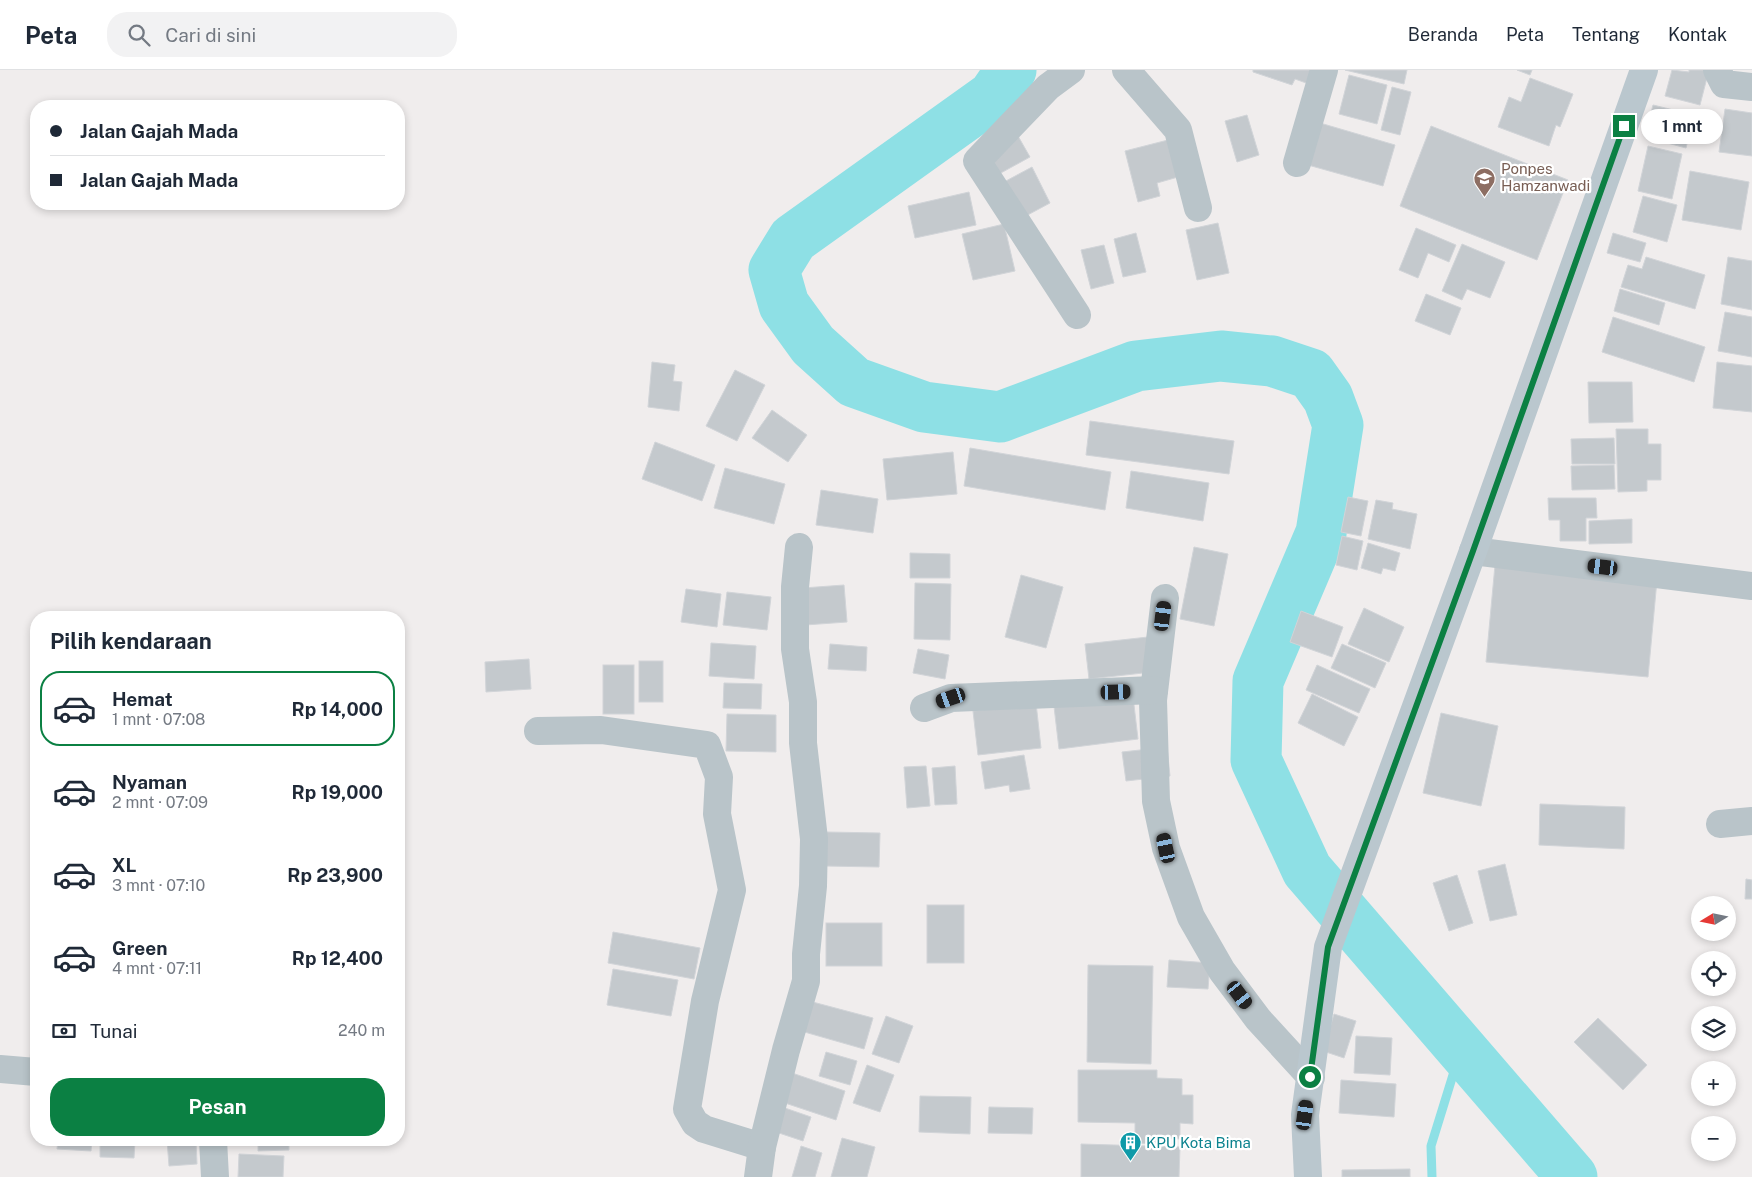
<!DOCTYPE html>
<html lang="id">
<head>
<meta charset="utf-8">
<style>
  body { margin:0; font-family:"Public Sans",sans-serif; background:#f2f2f3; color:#1f2937; height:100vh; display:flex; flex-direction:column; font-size:19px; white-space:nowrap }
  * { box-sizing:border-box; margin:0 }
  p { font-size:16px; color:#747a83 }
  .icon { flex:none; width:28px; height:28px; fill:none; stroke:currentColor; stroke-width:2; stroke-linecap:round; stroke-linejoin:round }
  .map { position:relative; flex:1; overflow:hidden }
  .side { position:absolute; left:30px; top:541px; width:375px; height:535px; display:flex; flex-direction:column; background:#fff; border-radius:20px; box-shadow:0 2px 8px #0003 }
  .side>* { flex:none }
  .guide { position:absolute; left:30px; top:30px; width:375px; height:110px; border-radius:20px; box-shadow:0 2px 8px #0003; display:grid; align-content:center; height:110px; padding:0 20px; background:#fff }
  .needle { width:32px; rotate:260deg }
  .tools { position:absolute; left:1691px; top:826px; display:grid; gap:10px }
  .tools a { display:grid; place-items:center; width:45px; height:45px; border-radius:50%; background:#fff; box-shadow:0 2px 8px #0003; font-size:25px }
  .end { position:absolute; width:22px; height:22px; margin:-11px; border:6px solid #0b8043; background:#fff; box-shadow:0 0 0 2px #fff }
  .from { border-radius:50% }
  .bubble { position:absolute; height:35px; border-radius:18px; background:#fff; box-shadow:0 2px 8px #0003; font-size:16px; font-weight:700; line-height:35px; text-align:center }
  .car { position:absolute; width:15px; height:30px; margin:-15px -8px; border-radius:6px; box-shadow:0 0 4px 1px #0007; background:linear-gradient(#222 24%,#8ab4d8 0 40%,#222 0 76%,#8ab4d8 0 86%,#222 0) }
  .guide b { display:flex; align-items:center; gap:18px; height:48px; font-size:19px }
  .guide b+b { border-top:1px solid #e0e1e3 }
  .guide i { width:12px; height:12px; background:#1f2937 }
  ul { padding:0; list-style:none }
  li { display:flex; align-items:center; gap:15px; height:75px; margin:0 10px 8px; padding:0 10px; border:2px solid transparent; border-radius:20px }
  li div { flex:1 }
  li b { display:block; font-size:19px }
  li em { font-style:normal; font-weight:700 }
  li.active { border-color:#0b8043 }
  li>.icon { width:45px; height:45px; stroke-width:1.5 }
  h2 { padding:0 20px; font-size:22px; line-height:60px }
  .pay { display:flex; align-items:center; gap:12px; height:55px; padding:0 20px; font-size:19px }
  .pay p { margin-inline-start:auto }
  .primary-button { display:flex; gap:10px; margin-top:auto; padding:10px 20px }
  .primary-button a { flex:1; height:58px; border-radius:20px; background:#0b8043; color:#fff; font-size:20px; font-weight:700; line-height:58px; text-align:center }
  header { display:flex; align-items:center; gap:30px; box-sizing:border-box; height:70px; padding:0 25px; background:#fff; border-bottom:1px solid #e0e1e3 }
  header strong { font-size:24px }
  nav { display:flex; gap:28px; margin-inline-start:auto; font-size:18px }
  .search { width:350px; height:45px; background:#f2f2f3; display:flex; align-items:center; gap:12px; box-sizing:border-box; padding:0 18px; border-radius:20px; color:#747a83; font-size:19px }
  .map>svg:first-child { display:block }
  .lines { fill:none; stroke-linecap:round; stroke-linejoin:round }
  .stream { stroke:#8ee0e5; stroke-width:9 }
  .river { stroke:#8ee0e5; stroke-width:51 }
  .building { fill:#c4c9cd; stroke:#d1d4d8 }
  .minor { stroke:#b9c4c9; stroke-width:28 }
  .secondary { stroke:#bac7ce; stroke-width:28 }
  .route { stroke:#0b8043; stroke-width:6 }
  .labels { text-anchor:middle; stroke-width:4.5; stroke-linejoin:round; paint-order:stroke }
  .education-label { font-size:15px; fill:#785e54; stroke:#fff; text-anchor:start }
  .culture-label { font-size:15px; fill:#0d838f; stroke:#fff; text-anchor:start }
</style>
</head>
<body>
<header>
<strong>Peta</strong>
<div class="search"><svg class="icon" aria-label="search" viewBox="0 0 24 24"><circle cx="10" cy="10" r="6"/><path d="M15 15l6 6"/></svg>Cari di sini</div>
<nav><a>Beranda</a><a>Peta</a><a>Tentang</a><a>Kontak</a></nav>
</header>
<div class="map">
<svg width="1752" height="1107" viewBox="0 0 1752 1107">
  <rect width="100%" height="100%" fill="#f0eded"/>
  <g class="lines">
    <polyline class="stream" points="1432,1107 1431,1076 1461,979"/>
    <polyline class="river" points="1011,0 993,26 793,169 774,200 784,235 813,275 854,312 924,337 1000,347 1136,296 1221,286 1272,291 1311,304 1328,328 1338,355 1321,463 1258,611 1256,690 1307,800 1572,1107"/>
  </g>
  <g class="building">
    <polygon points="1253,0 1313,0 1309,14 1295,9 1292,15 1253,2"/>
    <polygon points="1345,0 1407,0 1404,14"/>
    <polygon points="1517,0 1532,0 1530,5"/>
    <polygon points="1672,0 1689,2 1689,0 1709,0 1700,35 1665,26"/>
    <polygon points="1349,5 1387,15 1377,54 1339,44"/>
    <polygon points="1530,8 1573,24 1560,57 1556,55 1549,76 1498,57 1509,27 1521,32"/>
    <polygon points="1392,17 1411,22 1400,65 1381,60"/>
    <polygon points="1653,35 1694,45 1686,78 1645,67"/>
    <polygon points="1725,39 1752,43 1752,86 1719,82"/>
    <polygon points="1247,45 1259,85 1237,92 1225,51"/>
    <polygon points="1320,53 1395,75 1383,116 1308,95"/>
    <polygon points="1431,56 1568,110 1537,190 1400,136"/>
    <polygon points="1018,66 1030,87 999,104 987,84"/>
    <polygon points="1168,70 1178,107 1157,113 1160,126 1138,132 1125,81"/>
    <polygon points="1648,76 1682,84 1672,129 1638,121"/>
    <polygon points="1032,97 1050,133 1022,148 1004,112"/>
    <polygon points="1690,101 1749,112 1741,160 1682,150"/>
    <polygon points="969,122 976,155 915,168 908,136"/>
    <polygon points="1643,126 1677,135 1667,172 1633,162"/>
    <polygon points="1218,153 1229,203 1197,210 1186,160"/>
    <polygon points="1004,154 1015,201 973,210 962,164"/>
    <polygon points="1416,158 1456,175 1449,192 1428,183 1418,208 1399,200"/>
    <polygon points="1136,163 1146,202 1123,207 1114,169"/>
    <polygon points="1613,163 1646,173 1640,192 1607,183"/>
    <polygon points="1462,174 1505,192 1490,228 1467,219 1462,230 1442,221"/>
    <polygon points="1104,175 1114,213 1091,219 1081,180"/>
    <polygon points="1646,187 1705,205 1695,239 1621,217 1628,195 1642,199"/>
    <polygon points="1728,187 1752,191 1752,240 1721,234"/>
    <polygon points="1620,219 1665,233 1659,255 1614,241"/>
    <polygon points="1426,224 1461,238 1450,265 1415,251"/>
    <polygon points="1725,242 1752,247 1752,287 1718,281"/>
    <polygon points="1613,247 1705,277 1694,312 1602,282"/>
    <polygon points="652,292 675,295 673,311 682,312 679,341 648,337"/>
    <polygon points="1717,292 1752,296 1752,342 1713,338"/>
    <polygon points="735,300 765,315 737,371 706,356"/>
    <polygon points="1588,312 1632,312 1633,352 1589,353"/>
    <polygon points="772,340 807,365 788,392 752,368"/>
    <polygon points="1090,351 1234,371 1229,404 1086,385"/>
    <polygon points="1616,359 1648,359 1648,374 1661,374 1661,410 1647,410 1647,421 1618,422"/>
    <polygon points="1614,368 1615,394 1572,394 1571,369"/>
    <polygon points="655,372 715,395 702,431 642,409"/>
    <polygon points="970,378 1111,402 1105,440 964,416"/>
    <polygon points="953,382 957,424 887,430 883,389"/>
    <polygon points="1614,395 1615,419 1572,420 1571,396"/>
    <polygon points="725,398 785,414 774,454 714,438"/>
    <polygon points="1131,401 1209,413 1203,451 1126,438"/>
    <polygon points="821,420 878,429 873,463 816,455"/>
    <polygon points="1348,427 1368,431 1361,466 1341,462"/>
    <polygon points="1548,428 1596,428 1597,448 1586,448 1586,471 1560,471 1560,450 1549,450"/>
    <polygon points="1376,430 1393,433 1392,439 1417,444 1410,479 1368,469"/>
    <polygon points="1632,449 1632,473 1589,474 1589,451"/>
    <polygon points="1342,466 1363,471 1357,500 1336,495"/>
    <polygon points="1368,473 1400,483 1395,501 1383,498 1381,504 1361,498"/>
    <polygon points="1194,477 1228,484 1214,556 1180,549"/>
    <polygon points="910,483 950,484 950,508 910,508"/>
    <polygon points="1495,495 1657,510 1648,607 1486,592"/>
    <polygon points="1021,505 1063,517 1046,578 1005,567"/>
    <polygon points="915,513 951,514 950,570 914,569"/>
    <polygon points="844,515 847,552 805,555 803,518"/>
    <polygon points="686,519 721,524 717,557 681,552"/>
    <polygon points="727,522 771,527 767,560 723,555"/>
    <polygon points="1364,538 1404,557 1389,592 1348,574"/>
    <polygon points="1301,541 1343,557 1332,587 1290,572"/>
    <polygon points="1157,566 1161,601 1089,609 1085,574"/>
    <polygon points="711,573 756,576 754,609 709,606"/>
    <polygon points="830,574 867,577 866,601 828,599"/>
    <polygon points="1342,574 1386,593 1375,618 1331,598"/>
    <polygon points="918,579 949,585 945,609 913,603"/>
    <polygon points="529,589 531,619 486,622 485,592"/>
    <rect x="639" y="591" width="24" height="41"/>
    <rect x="603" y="595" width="31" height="49"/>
    <polygon points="1317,595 1370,619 1359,643 1306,620"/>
    <polygon points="724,613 762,614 761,639 723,638"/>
    <polygon points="1132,618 1138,669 1059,679 1053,628"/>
    <polygon points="1312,624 1358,647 1344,676 1298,653"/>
    <polygon points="1036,633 1041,678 978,685 973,641"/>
    <polygon points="1441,643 1498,656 1481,736 1423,723"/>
    <polygon points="727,644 776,645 776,682 726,681"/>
    <polygon points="1167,677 1170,706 1126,711 1122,682"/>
    <polygon points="1024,685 1030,719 1010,722 1009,715 985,719 981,692"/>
    <polygon points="926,696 930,736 907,738 904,697"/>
    <polygon points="955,696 957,734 935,735 932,698"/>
    <polygon points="1540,734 1625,737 1624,779 1539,775"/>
    <polygon points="826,762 880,763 879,797 825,796"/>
    <polygon points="1505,794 1517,845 1490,851 1478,801"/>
    <polygon points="1457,805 1473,853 1449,861 1433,813"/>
    <polygon points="1746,809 1752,810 1752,829 1745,829"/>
    <rect x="927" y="835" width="37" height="58"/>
    <rect x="826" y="853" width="56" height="43"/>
    <polygon points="613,862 700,878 694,909 608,893"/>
    <polygon points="1169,890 1210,893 1208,919 1167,917"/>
    <polygon points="1088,895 1153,896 1151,994 1087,992"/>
    <polygon points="613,899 678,910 671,946 607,935"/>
    <polygon points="809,931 873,948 864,979 801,961"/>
    <polygon points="1334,944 1356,951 1344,988 1323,981"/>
    <polygon points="886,946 913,956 899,993 872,984"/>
    <polygon points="1598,948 1647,995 1623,1020 1574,972"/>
    <polygon points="32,955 36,955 36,993 30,993"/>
    <polygon points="1356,966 1392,968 1390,1005 1354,1003"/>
    <polygon points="826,982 857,991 850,1015 819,1006"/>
    <polygon points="867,995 894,1005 880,1042 853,1033"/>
    <polygon points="1078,1000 1157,1000 1157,1008 1182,1009 1182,1025 1193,1025 1193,1054 1180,1053 1180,1069 1162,1068 1162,1074 1135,1073 1135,1053 1078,1052"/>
    <polygon points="792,1003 845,1021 836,1050 782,1032"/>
    <polygon points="1341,1010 1396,1014 1394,1047 1339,1043"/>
    <polygon points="920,1026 971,1027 970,1064 919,1062"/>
    <polygon points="782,1037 811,1047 803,1071 773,1061"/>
    <polygon points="989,1037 1033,1038 1032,1064 988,1063"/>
    <polygon points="842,1068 875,1077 867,1107 831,1107"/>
    <polygon points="58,1070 92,1070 91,1081 57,1079"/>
    <polygon points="100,1070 135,1070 134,1088 100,1087"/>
    <polygon points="167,1070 196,1070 197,1094 169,1096"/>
    <polygon points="244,1070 289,1070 289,1080 258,1081 258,1072 244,1072"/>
    <polygon points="1081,1074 1180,1077 1179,1107 1081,1107"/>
    <polygon points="801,1076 822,1083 815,1107 792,1107"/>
    <polygon points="239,1084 284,1086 283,1107 238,1107"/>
    <polygon points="1410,1099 1410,1107 1342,1107 1342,1100"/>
  </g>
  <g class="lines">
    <g class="minor">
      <polyline points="1071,0 1048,17 977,91 1077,245"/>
      <polyline points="1126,0 1178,60 1198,138"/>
      <polyline points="1717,0 1724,14 1752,17"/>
      <polyline points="1297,93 1324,0"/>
      <polyline points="1473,481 1752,516"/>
      <polyline points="1165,528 1153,630 1156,731 1166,778 1191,847 1222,901 1258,949 1311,1007"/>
      <polyline points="924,638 951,628 1154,620"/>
      <polyline points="538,661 601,660 707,675 719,707 717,744 732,820 705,931 687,1039 695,1053 704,1059 762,1077"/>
      <polyline points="1720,754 1752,751"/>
      <polyline points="0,999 36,1002"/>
      <polyline points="213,1070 215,1107"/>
      <polyline points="758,1107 762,1077 786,980 806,911 806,884 813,816 814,769 803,673 803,632 795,579 795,517 799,477"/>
    </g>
    <polyline class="secondary" points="1308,1107 1305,1045 1328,877 1473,481 1644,0"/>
  </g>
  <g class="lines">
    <polyline class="route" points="1310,1007 1328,877 1473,481 1624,56"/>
  </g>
  <defs>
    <symbol id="school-pin" viewBox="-11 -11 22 30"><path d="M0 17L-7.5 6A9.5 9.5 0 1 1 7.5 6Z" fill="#8d6e63" stroke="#fff"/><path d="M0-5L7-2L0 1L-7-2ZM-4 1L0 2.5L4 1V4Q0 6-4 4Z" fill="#fff"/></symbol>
    <symbol id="building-pin" viewBox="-11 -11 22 30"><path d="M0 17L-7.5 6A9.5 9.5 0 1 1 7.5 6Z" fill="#0f9aa8" stroke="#fff"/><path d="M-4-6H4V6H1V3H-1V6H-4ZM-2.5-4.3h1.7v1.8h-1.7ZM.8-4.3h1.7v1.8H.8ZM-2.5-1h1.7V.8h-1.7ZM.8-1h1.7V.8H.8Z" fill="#fff"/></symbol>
  </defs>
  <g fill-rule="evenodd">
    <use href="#school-pin" x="1472" y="96" width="25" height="34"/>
    <use href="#building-pin" x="1118" y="1060" width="25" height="34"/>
  </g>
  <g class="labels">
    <g class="education-label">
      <text x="1501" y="104">Ponpes<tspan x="1501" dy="17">Hamzanwadi</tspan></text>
    </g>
    <g class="culture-label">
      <text x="1146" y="1078">KPU Kota Bima</text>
    </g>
  </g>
</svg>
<div class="tools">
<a><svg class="needle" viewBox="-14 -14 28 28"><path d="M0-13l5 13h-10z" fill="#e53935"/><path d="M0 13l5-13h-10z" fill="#747a83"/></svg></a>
<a><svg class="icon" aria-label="locate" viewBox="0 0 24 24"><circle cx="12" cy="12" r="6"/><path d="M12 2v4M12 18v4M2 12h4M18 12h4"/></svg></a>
<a><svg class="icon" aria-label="layers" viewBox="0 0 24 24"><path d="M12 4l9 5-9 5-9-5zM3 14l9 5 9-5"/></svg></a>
<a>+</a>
<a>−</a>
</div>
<i class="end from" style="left:1310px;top:1007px"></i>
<i class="end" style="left:1624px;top:56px"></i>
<div class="bubble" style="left:1641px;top:39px;width:82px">1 mnt</div>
<i class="car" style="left:1603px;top:497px;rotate:277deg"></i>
<i class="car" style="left:1163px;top:546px;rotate:7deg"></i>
<i class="car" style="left:1116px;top:622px;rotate:88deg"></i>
<i class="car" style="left:951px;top:628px;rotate:251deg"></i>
<i class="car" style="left:1166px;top:778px;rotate:348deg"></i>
<i class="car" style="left:1240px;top:925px;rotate:143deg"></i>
<i class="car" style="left:1305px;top:1045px;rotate:8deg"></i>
<div class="guide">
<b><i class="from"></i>Jalan Gajah Mada</b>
<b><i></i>Jalan Gajah Mada</b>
</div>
<section class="side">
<h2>Pilih kendaraan</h2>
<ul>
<li class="active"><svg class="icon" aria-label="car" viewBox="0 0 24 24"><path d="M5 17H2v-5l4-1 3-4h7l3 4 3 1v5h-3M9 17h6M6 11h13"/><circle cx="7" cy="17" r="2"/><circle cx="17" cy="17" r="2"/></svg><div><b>Hemat</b><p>1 mnt · 07:08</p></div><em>Rp 14,000</em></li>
<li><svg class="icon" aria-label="car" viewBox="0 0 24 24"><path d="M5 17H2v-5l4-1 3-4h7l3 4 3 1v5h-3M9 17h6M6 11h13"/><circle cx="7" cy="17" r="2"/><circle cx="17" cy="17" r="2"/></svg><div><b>Nyaman</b><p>2 mnt · 07:09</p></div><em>Rp 19,000</em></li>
<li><svg class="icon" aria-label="car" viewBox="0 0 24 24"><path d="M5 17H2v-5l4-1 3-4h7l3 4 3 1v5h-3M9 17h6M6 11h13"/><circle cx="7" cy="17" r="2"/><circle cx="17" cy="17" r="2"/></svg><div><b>XL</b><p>3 mnt · 07:10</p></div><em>Rp 23,900</em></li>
<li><svg class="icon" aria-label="car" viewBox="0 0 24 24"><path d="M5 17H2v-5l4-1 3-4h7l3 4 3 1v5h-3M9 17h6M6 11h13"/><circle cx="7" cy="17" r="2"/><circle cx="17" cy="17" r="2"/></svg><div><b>Green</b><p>4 mnt · 07:11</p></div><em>Rp 12,400</em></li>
</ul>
<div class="pay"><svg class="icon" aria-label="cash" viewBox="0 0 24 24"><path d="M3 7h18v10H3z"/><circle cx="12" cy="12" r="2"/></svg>Tunai<p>240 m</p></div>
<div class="primary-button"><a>Pesan</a></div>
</section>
</div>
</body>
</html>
